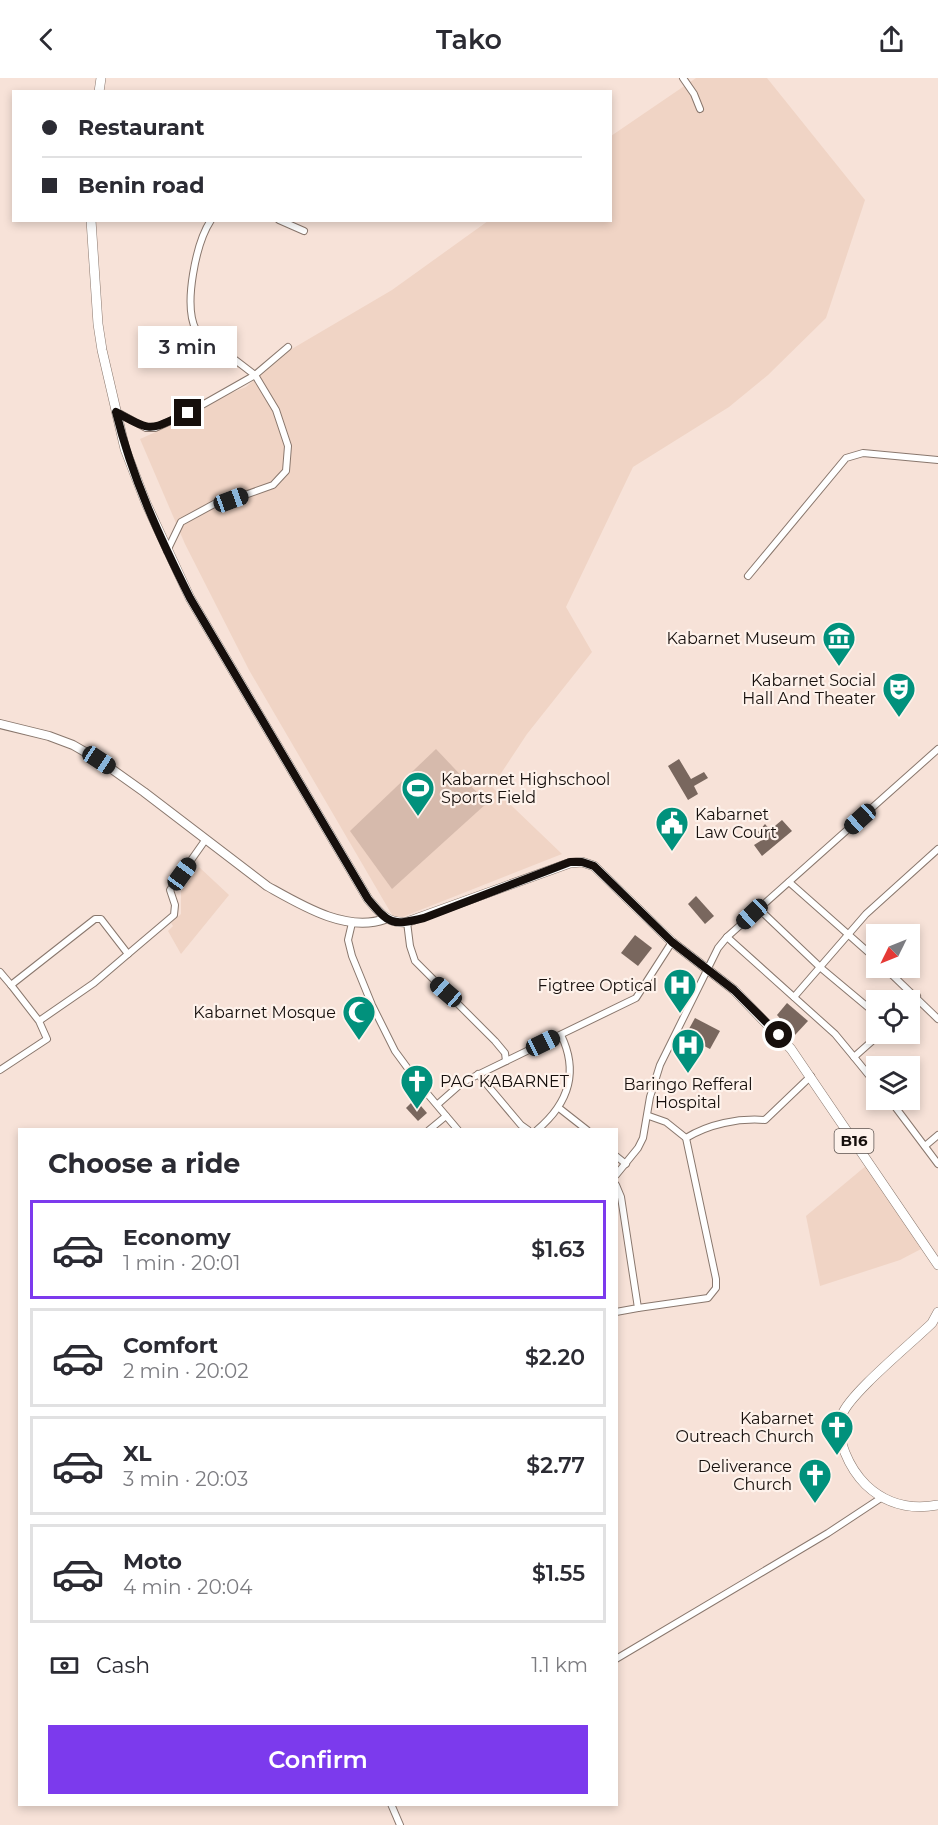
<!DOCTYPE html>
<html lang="en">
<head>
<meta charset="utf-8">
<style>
  body { margin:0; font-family:Montserrat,sans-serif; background:#f7f7f7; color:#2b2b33; height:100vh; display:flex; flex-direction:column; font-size:22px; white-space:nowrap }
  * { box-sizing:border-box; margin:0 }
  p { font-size:20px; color:#7c7c81 }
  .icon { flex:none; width:33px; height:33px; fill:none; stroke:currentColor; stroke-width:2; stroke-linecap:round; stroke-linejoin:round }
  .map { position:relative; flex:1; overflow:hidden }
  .panel { position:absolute; left:18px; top:1050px; width:600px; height:678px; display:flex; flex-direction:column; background:#fff; border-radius:0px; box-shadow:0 3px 9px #0003 }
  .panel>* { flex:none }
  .hud { position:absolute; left:12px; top:12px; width:600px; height:132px; border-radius:0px; box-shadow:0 3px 9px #0003; display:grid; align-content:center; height:132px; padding:0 30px; background:#fff }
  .needle { width:39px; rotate:227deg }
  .fabs { position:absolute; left:866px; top:846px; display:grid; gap:12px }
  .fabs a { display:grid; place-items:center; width:54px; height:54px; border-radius:0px; background:#fff; box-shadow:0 3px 9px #0003; font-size:30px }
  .end { position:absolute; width:27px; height:27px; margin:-14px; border:8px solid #160f0c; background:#fff; box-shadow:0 0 0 3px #fff }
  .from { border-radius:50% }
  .bubble { position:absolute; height:42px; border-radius:0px; background:#fff; box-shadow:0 3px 9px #0003; font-size:20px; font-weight:600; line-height:42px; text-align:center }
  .car { position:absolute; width:18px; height:36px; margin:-18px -9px; border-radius:8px; box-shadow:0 0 4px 2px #0007; background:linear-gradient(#222 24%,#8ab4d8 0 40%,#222 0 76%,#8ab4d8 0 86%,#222 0) }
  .hud b { display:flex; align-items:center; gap:21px; height:57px; font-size:22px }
  .hud b+b { border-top:2px solid #e1e1e2 }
  .hud i { width:15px; height:15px; background:#2b2b33 }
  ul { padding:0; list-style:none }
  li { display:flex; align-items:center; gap:18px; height:99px; margin:0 12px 9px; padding:0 18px; border:3px solid #e1e1e2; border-radius:0px }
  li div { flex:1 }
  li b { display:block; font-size:22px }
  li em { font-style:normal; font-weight:600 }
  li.current { border-color:#7c3aed }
  li>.icon { width:54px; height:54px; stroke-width:1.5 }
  h2 { padding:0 30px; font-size:27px; line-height:72px }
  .pay { display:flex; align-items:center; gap:15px; height:66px; padding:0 30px; font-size:22px }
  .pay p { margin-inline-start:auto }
  .action { display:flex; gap:12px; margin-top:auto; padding:12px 30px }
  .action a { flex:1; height:69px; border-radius:0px; background:#7c3aed; color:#fff; font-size:24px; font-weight:600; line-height:69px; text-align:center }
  header { display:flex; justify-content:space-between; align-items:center; height:78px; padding:0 30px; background:#fff; font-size:27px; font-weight:600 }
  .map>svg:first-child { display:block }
  .built { fill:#f0d4c5 }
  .green { fill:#d6baac }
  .building { fill:#79675e }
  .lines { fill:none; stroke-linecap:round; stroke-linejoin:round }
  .street-casing { stroke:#89776d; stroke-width:8 }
  .secondary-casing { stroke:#89776d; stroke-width:10 }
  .primary-casing { stroke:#89776d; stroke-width:10 }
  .street { stroke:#fff; stroke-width:6 }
  .secondary { stroke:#fff; stroke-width:8 }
  .primary { stroke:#fff; stroke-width:9 }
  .route { stroke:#160f0c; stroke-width:8 }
  .labels { text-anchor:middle; stroke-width:4.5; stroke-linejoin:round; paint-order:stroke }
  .shield { fill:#fef2eb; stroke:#5c534f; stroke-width:1.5 }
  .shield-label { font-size:15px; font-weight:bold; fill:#160f0c }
  .poi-label { font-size:16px; fill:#160f0c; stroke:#fef2eb; text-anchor:end }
</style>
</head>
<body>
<header><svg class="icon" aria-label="back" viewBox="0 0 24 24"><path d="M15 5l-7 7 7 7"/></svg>Tako<svg class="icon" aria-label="share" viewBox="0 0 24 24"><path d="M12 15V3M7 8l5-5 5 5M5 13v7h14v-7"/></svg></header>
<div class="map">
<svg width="938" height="1747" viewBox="0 0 938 1747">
  <rect width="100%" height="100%" fill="#f7e2d8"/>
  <g class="built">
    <polygon points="696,0 767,0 865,122 826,240 768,297 729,329 633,389 566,529 592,574 527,656 492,709 562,776 395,842 249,592 185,466 140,361 176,345 200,334 221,319 246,309 290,272 392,212 488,143 610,142 611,58"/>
    <polygon points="199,789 229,817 181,876 168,853 173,848 171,845 181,836 181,813"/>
    <polygon points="867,1087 923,1170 900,1182 820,1208 806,1138"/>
  </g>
  <polygon class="green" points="436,671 487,725 392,811 350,753"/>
  <g class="building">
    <polygon points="679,681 691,701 704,694 708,700 694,708 698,716 688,722 668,688"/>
    <polygon points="782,742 792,753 762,778 754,767 762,762 758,754 765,746 770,752"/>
    <polygon points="696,818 714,838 705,846 688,826"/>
    <polygon points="635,857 652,870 638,888 621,875"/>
    <polygon points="787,925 808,943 795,957 777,937"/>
    <polygon points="695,940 720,953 710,971 685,958"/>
    <polygon points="415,1021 427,1035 418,1043 406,1030"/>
  </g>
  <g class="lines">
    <defs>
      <g id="street">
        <polyline points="683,0 694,16 700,31"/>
        <polyline points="279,142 304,153"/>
        <polyline points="117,334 146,350 155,350 188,335 255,297 288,269"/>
        <path d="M167,473L181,444L216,425L231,422L273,407L286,393L288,368L276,332L255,297L196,252C183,227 196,165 211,142"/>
        <polyline points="748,498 846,380 863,375 938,382"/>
        <polyline points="789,804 876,881"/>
        <polyline points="759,831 821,890 876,936"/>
        <polyline points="407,844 410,868 415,883 495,963 505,975 506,983"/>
        <polyline points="352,845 348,862 352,878 372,927 395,973 420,1007 458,1052"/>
        <polyline points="727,859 835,956 854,979 880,956"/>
        <polyline points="128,876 174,837 175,827 170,812 206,761"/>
        <polyline points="885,890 938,941"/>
        <polyline points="0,894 11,907"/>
        <polyline points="794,919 866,836 938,771"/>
        <polyline points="909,926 917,918"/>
        <polyline points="854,979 876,1006"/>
        <polyline points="0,992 47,961 39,943 94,905 128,876 101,841 95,841 11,907 39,943"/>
        <polyline points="478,996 521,1047 528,1052"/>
        <polyline points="890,1022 938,1086"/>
        <polyline points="438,1026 463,1004 636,920 672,864"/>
        <polyline points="559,1030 587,1052"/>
        <polyline points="429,1052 446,1038"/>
        <path d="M537,1052C569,1025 579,994 561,957"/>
        <path d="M686,1060C709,1046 738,1040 765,1042L811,998"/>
        <polyline points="925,1068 938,1057"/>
        <polyline points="616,1078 626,1086"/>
        <polyline points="616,1097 638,1070 643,1060 650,1019 660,987 718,870 727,859 938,671"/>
        <polyline points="616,1107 621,1119 638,1230 616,1234"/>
        <polyline points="638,1230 708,1220 716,1210 716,1201 686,1060 666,1044 649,1038"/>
        <polyline points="616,1581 828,1455 881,1420"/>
        <polyline points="391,1726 400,1747"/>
      </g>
      <path id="secondary" d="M0,646L49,658L73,667L99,682L144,714L267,808C301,827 346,855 385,841"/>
      <g id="primary">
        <polyline points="99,14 101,0"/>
        <path d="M91,142L98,246L102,272L125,371L146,425L190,520L368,821C380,835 387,846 407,844L570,785L582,784L594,788L672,864L734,912L791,971L938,1187"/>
        <path d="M938,1234L932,1245C913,1264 849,1316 842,1337C834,1360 850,1391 866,1407C887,1427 911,1432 938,1427"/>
      </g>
    </defs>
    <use href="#street" class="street-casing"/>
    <use href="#secondary" class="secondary-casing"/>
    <use href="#primary" class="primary-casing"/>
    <use href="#street" class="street"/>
    <use href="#secondary" class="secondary"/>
    <use href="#primary" class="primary"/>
  </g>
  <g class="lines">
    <path class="route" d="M188,335C149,351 155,356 116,334C132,400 160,460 190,520L368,821C389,846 391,848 424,840L570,784H582L594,788L672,864L734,912L779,957"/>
  </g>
  <defs>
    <symbol id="museum-pin" viewBox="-11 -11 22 30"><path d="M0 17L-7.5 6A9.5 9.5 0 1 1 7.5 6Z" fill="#01917c" stroke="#fef2eb"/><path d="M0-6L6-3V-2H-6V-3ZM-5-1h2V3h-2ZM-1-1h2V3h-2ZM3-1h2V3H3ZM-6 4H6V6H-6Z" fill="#fff"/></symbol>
    <symbol id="theatre-pin" viewBox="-11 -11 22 30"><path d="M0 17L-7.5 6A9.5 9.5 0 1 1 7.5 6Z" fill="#01917c" stroke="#fef2eb"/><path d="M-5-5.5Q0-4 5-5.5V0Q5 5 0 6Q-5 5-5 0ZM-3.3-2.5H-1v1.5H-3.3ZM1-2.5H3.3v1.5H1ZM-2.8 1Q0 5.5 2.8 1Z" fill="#fff"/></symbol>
    <symbol id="stadium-pin" viewBox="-11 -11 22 30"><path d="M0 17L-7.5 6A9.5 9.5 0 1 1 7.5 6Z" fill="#01917c" stroke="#fef2eb"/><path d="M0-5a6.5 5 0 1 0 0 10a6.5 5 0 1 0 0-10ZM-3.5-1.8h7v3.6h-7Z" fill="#fff"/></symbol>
    <symbol id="civic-pin" viewBox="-11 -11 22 30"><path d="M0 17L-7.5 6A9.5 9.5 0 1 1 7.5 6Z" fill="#01917c" stroke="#fef2eb"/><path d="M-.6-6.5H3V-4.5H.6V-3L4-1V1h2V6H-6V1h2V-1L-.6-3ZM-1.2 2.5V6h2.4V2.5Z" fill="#fff"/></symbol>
    <symbol id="hospital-pin" viewBox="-11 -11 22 30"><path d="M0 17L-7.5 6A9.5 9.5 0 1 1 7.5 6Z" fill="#01917c" stroke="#fef2eb"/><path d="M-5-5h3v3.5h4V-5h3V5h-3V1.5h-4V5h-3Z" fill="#fff"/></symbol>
    <symbol id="mosque-pin" viewBox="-11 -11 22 30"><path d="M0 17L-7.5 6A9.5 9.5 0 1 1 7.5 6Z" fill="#01917c" stroke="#fef2eb"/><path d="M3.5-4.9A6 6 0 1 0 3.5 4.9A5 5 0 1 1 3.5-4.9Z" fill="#fff"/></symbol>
    <symbol id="church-pin" viewBox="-11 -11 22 30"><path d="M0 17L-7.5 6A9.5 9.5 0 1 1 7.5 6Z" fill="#01917c" stroke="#fef2eb"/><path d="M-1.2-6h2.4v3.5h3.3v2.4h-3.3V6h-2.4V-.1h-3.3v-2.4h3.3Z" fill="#fff"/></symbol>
  </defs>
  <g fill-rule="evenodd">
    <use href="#museum-pin" x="820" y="541" width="38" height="52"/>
    <use href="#theatre-pin" x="880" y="592" width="38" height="52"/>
    <use href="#stadium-pin" x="399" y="691" width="38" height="52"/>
    <use href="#civic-pin" x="653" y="726" width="38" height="52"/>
    <use href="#hospital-pin" x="661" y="888" width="38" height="52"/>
    <use href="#mosque-pin" x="340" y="915" width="38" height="52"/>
    <use href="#hospital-pin" x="669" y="948" width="38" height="52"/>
    <use href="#church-pin" x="398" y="984" width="38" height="52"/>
    <use href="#church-pin" x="818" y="1330" width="38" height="52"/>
    <use href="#church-pin" x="796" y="1378" width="38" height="52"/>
  </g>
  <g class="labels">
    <rect class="shield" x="834.5" y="1051" width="39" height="24" rx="4.5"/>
    <g class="shield-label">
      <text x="854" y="1068">B16</text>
    </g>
    <g class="poi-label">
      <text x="816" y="566">Kabarnet Museum</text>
      <text x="876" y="608">Kabarnet Social<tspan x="876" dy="18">Hall And Theater</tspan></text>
      <text x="441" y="707" text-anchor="start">Kabarnet Highschool<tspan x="441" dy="18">Sports Field</tspan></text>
      <text x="695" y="742" text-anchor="start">Kabarnet<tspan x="695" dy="18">Law Court</tspan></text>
      <text x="657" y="913">Figtree Optical</text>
      <text x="336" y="940">Kabarnet Mosque</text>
      <text x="440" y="1009" text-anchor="start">PAG KABARNET</text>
      <text x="688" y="1012" text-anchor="middle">Baringo Refferal<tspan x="688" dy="18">Hospital</tspan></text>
      <text x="814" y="1346">Kabarnet<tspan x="814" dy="18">Outreach Church</tspan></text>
      <text x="792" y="1394">Deliverance<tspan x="792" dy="18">Church</tspan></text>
    </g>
  </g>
</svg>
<div class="fabs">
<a><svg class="needle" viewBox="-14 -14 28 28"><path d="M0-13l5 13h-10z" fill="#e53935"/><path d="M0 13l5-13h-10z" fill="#7c7c81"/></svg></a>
<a><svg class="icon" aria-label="locate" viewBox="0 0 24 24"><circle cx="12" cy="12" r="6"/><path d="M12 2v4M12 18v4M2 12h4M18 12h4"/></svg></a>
<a><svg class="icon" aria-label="layers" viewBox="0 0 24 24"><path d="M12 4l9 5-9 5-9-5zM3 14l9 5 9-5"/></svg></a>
</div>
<i class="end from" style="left:779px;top:957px"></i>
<i class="end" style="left:188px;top:335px"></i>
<div class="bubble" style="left:138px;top:248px;width:99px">3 min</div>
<i class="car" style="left:231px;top:422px;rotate:70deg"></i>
<i class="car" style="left:99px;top:682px;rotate:123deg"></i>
<i class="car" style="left:860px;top:741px;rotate:228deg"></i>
<i class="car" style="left:182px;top:796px;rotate:36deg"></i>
<i class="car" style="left:752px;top:836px;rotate:227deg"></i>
<i class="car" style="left:446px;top:914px;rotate:311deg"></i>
<i class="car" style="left:543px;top:965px;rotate:64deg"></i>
<div class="hud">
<b><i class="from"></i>Restaurant</b>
<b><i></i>Benin road</b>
</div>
<section class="panel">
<h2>Choose a ride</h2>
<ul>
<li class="current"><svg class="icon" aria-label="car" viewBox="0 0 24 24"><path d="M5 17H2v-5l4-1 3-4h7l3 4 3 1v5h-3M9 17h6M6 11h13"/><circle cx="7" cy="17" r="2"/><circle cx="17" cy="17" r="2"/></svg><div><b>Economy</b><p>1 min · 20:01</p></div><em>$1.63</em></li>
<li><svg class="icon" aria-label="car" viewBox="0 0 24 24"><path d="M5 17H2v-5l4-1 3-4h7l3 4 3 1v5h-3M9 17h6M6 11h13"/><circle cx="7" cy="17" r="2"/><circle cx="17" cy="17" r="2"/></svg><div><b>Comfort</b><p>2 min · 20:02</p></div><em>$2.20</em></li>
<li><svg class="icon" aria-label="car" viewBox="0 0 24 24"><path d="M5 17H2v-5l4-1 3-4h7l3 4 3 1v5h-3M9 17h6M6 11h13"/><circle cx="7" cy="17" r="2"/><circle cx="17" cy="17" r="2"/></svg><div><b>XL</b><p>3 min · 20:03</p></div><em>$2.77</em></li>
<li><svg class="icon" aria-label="car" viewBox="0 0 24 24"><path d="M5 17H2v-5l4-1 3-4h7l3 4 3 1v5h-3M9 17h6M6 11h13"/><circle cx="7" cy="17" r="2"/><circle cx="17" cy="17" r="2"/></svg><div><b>Moto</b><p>4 min · 20:04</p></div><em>$1.55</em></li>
</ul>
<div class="pay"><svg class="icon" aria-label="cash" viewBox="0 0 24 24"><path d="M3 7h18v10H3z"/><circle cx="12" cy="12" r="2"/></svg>Cash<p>1.1 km</p></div>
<div class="action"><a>Confirm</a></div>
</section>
</div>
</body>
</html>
